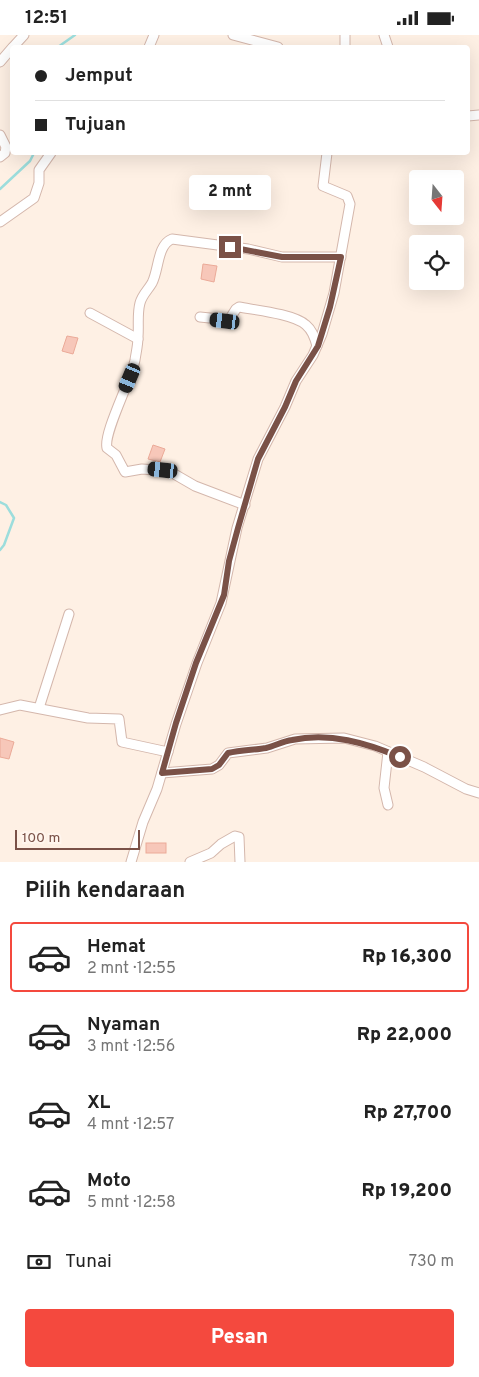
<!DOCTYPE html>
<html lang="id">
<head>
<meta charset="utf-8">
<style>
  body { margin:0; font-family:Overpass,sans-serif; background:#f2f2f2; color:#222; height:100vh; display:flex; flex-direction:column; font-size:19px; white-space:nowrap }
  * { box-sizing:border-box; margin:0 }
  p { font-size:16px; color:#767676 }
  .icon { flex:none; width:28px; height:28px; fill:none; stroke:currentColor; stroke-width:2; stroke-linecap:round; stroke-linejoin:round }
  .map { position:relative; height:827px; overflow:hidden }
  .panel { display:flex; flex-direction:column; background:#fff; flex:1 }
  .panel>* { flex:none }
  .banner { position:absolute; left:10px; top:10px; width:460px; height:110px; border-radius:5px; box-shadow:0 5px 20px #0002; display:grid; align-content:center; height:110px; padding:0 25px; background:#fff }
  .needle { width:32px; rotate:163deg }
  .tools { position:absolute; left:409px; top:135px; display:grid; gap:10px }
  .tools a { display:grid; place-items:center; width:55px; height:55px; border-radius:5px; background:#fff; box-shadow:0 5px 20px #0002; font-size:25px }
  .scale { position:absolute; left:15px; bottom:12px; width:125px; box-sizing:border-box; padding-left:5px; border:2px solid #7a5147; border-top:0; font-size:14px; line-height:18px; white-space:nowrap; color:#7a5147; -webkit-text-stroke:4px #fff5ed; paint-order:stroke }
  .end { position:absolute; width:22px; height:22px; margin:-11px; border:6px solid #7a5147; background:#fff; box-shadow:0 0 0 2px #fff }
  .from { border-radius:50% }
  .bubble { position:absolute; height:35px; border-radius:5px; background:#fff; box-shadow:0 5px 20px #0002; font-size:16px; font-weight:800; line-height:35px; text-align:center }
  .car { position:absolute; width:15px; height:30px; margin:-15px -8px; border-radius:6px; box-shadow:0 0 4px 1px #0007; background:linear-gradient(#222 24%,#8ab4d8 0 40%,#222 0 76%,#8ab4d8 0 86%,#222 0) }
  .banner b { display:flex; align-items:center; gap:18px; height:48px; font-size:19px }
  .banner b+b { border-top:1px solid #e0e0e0 }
  .banner i { width:12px; height:12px; background:#222 }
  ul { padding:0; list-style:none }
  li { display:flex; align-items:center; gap:15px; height:70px; margin:0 10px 8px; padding:0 15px; border:2px solid transparent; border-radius:5px }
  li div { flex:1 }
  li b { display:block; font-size:19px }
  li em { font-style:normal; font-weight:800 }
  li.selected { border-color:#f4493e }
  li>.icon { width:45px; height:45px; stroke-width:1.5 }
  h2 { padding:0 25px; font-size:22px; line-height:60px }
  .pay { display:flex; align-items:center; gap:12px; height:55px; padding:0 25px; font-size:19px }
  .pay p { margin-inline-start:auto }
  .button { display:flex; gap:10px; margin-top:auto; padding:10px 25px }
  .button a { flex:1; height:58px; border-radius:5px; background:#f4493e; color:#fff; font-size:20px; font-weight:800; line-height:58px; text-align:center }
  .status { display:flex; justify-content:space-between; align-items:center; height:35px; padding:0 25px; background:#fff; direction:ltr }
  .status svg { height:14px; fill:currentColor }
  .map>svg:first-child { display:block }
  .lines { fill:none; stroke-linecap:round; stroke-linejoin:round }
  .stream { stroke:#9cdddc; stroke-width:2.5 }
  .building { fill:#f7c7b9; stroke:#ebaa98 }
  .street-casing { stroke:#d4b7ac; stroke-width:11 }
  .street { stroke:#fff; stroke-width:9 }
  .route { stroke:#7a5147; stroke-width:6 }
</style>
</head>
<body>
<div class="status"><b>12:51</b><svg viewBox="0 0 49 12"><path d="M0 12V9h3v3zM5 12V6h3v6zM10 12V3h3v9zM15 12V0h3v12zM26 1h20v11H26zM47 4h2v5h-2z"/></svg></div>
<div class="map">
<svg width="479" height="827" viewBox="0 0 479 827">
  <rect width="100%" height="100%" fill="#fef0e4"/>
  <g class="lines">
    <g class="stream">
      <polyline points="58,12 75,0"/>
      <polyline points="0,154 30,126 34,118"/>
      <polyline points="0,467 6,470 14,483 4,510 0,515"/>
    </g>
  </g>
  <g class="building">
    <polygon points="203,229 217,231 214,247 201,244"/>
    <polygon points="67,301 78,303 73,319 62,316"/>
    <polygon points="153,410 165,414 160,427 148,424"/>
    <polygon points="0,703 14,707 9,724 0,722"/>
    <rect x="146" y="808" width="20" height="10"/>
  </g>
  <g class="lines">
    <defs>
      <g id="street">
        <polyline points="233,0 278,12"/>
        <polyline points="345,0 345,12"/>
        <polyline points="384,0 388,12"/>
        <polyline points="13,12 24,0"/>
        <polyline points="149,12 154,0"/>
        <polyline points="0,27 12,13"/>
        <polyline points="468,81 479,80"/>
        <polyline points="0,100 6,112 5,118 0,122"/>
        <polyline points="0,187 34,163 39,148 39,135 51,118"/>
        <polyline points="90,278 138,304"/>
        <path d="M200,282L229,285L236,274L239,272C255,275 294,279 306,290C312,295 315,303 317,311"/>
        <path d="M245,470L195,451L169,436L142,434L125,437L116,420L107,413C103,398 131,346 135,325C136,318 138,310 138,302C139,291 137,279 140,268C142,260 148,255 152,248C159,235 157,210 172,204L248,214L282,222H341"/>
        <polyline points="39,673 69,579"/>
        <polyline points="0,675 20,670 88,683 119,684 122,707 168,717"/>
        <polyline points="162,738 212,734 219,730 228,718 267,713 295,704 344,703 375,711 424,732 466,754 479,758"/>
        <polyline points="388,770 384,753 388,717"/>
        <polyline points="131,827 143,787 157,754 176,689 197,628 221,568 237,493 258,424 285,372 296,346 313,320 322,299 334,258 350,169 347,161 323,151 327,118"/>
        <polyline points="190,827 211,818 221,809 235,801 239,802 240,827"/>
      </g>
    </defs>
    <use href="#street" class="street-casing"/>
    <use href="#street" class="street"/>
  </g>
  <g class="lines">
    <path class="route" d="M230,212L282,222H341L330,272L318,311L296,346L285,372L258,424L238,493L229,526L224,560L196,628L176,688L162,738L212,734L219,730L228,718C241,715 254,715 266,713C275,711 283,706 292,705C330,697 366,708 400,722"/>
  </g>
</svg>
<div class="tools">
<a><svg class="needle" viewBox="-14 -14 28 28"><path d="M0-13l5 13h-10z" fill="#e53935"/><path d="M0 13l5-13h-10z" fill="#767676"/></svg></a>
<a><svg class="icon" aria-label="locate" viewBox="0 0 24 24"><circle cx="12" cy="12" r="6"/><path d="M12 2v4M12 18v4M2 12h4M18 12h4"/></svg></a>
</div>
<div class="scale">100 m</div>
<i class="end from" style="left:400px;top:722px"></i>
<i class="end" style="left:230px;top:212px"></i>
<div class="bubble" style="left:189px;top:140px;width:82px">2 mnt</div>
<i class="car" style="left:225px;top:286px;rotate:277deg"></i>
<i class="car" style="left:130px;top:343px;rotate:203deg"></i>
<i class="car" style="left:163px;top:435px;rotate:276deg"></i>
<div class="banner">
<b><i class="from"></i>Jemput</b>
<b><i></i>Tujuan</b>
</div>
</div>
<section class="panel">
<h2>Pilih kendaraan</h2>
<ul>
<li class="selected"><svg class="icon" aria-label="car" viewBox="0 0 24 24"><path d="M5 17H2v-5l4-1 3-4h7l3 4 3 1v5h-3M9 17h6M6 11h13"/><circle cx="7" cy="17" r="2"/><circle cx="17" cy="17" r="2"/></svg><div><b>Hemat</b><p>2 mnt · 12:55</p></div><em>Rp 16,300</em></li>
<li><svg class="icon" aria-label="car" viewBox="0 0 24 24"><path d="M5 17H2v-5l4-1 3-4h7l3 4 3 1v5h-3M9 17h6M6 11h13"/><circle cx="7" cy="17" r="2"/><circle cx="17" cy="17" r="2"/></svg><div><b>Nyaman</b><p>3 mnt · 12:56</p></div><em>Rp 22,000</em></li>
<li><svg class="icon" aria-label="car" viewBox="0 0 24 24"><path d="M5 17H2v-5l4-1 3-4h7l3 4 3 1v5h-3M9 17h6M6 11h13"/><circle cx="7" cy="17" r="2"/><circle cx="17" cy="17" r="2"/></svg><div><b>XL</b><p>4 mnt · 12:57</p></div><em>Rp 27,700</em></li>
<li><svg class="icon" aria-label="car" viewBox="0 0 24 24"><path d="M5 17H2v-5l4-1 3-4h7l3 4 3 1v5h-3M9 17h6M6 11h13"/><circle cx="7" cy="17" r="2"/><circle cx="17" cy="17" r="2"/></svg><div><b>Moto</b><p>5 mnt · 12:58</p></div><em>Rp 19,200</em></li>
</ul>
<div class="pay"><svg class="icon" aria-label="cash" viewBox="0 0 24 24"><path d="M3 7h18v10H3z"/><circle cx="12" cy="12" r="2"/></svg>Tunai<p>730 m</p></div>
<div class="button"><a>Pesan</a></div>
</section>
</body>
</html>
